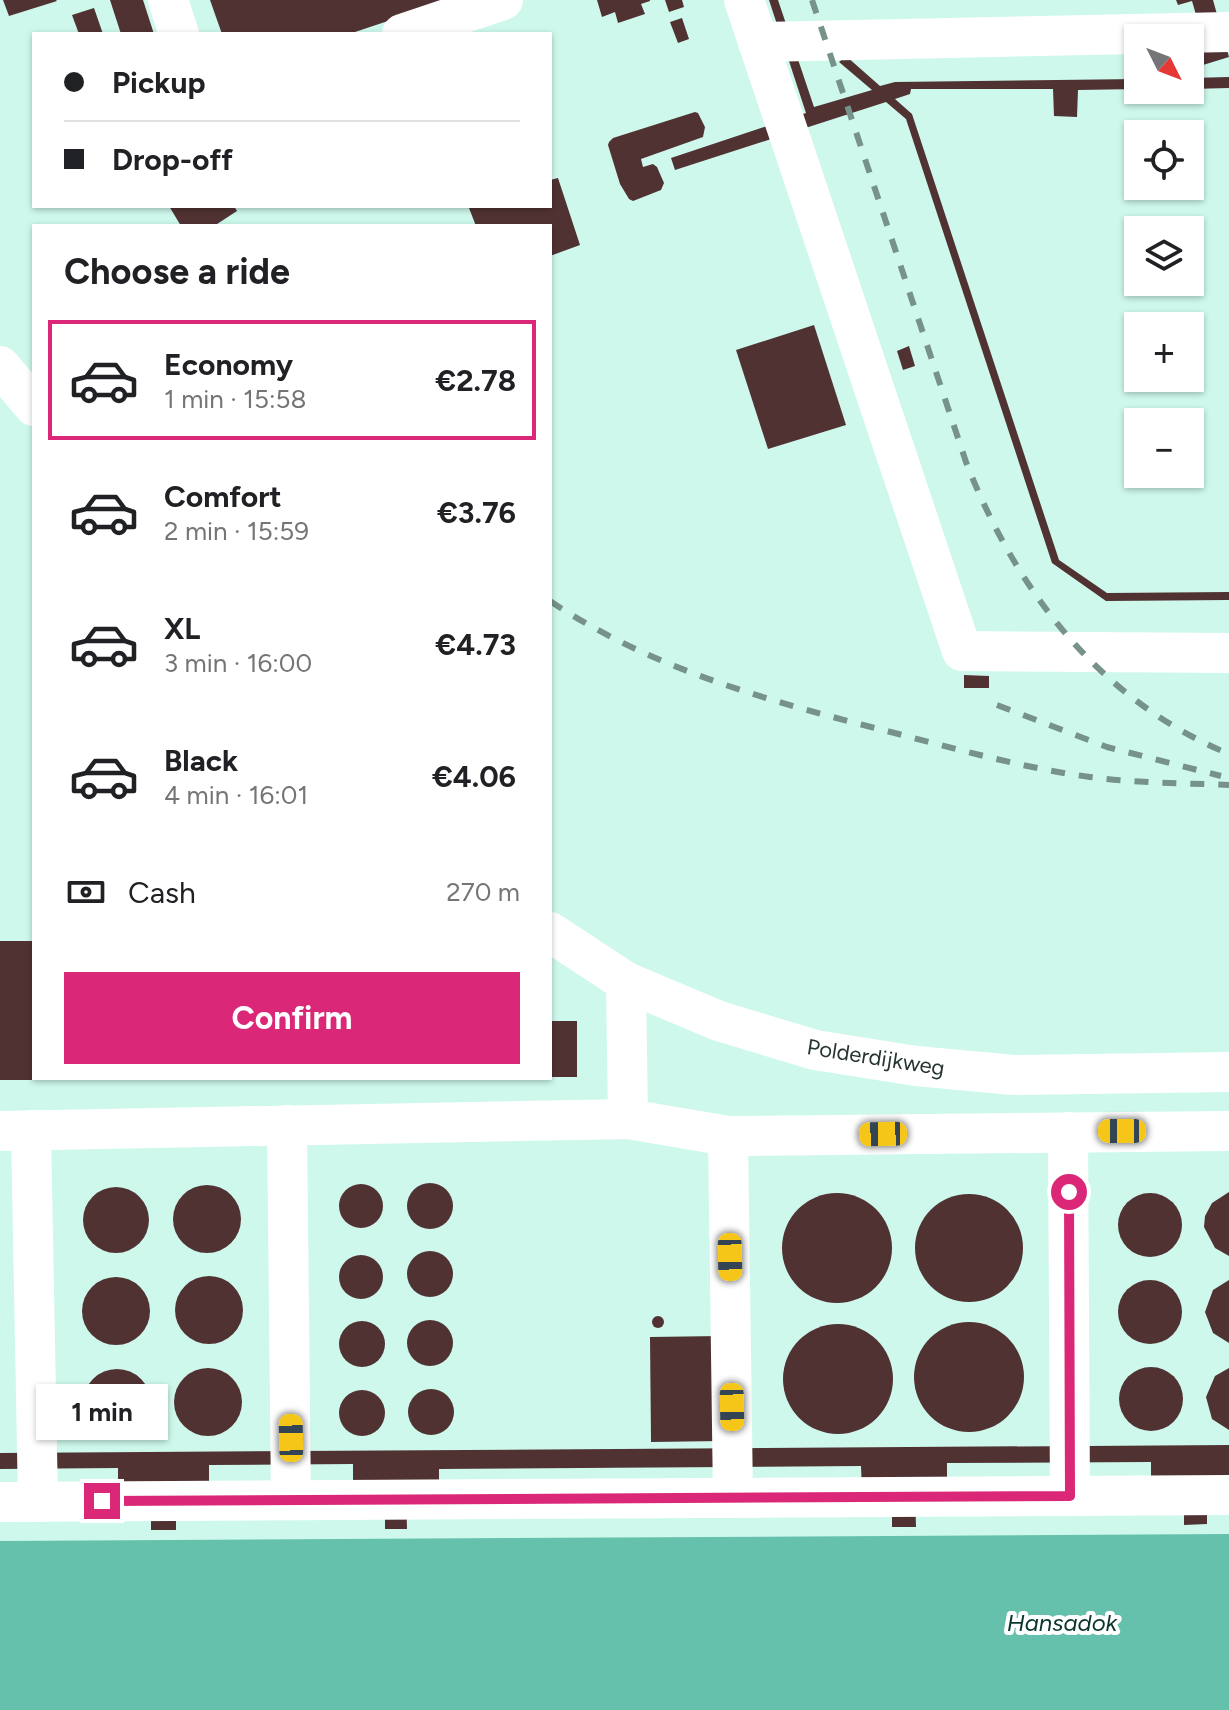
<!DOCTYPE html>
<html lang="en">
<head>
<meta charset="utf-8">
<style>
  body { margin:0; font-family:Figtree,sans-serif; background:#f2f2f2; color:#202124; height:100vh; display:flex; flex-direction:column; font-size:30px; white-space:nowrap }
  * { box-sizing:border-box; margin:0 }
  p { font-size:26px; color:#757577 }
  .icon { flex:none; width:44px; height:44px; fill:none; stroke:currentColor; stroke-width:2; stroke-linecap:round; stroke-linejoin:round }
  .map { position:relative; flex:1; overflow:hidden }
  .drawer { position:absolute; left:32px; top:224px; width:520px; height:856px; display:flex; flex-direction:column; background:#fff; border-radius:0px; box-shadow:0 2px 6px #0004 }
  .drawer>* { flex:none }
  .hud { position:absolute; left:32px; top:32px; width:520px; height:176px; border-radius:0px; box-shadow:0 2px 6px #0004; display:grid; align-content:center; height:176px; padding:0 32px; background:#fff }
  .needle { width:52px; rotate:132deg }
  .buttons { position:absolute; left:1124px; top:24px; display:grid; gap:16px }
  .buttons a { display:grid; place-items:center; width:80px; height:80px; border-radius:0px; background:#fff; box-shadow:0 2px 6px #0004; font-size:40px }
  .end { position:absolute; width:36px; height:36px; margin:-18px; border:10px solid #db2777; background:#fff; box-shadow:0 0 0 4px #fff }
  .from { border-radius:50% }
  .bubble { position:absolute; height:56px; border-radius:0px; background:#fff; box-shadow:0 2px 6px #0004; font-size:26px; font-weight:700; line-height:56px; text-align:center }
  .car { position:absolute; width:24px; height:48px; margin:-24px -12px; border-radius:10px; box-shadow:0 0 6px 2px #0007; background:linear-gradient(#f5c518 24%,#345 0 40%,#f5c518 0 76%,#345 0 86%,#f5c518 0) }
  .hud b { display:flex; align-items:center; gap:28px; height:76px; font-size:30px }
  .hud b+b { border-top:2px solid #e0e0e0 }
  .hud i { width:20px; height:20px; background:#202124 }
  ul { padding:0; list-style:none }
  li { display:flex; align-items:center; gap:24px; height:120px; margin:0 16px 12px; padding:0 16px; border:4px solid transparent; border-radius:0px }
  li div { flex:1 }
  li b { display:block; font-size:30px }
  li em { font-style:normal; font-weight:700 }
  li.current { border-color:#db2777 }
  li>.icon { width:72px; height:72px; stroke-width:1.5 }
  h2 { padding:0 32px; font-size:36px; line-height:96px }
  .pay { display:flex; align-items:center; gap:20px; height:88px; padding:0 32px; font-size:30px }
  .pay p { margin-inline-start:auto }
  .action { display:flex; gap:16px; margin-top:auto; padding:16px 32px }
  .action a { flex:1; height:92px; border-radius:0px; background:#db2777; color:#fff; font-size:32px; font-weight:700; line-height:92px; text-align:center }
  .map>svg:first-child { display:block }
  .water { fill:#65c1ab }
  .building { fill:#513233 }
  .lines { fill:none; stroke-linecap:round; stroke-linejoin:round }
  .minor { stroke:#fff; stroke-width:40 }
  .rail { stroke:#76928a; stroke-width:6; stroke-dasharray:14 14; stroke-linecap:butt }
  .route { stroke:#db2777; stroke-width:10 }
  .labels { text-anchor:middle; stroke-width:8; stroke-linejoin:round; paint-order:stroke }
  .street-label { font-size:22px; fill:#253531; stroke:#fff }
  .water-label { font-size:24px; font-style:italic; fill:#09352c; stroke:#fff }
</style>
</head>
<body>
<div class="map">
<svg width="1229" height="1710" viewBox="0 0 1229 1710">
  <rect width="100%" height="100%" fill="#cef8ec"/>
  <polygon class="water" points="1229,1534 1229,1710 0,1710 0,1541"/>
  <g class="building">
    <polygon points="3,0 56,0 57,1 9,16"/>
    <polygon points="110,0 143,0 154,34 121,34"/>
    <polygon points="210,0 441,0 442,3 349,34 222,34"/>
    <polygon points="597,0 650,0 650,1 641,4 645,14 618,23 615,12 602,17"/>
    <polygon points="665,0 682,0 684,7 669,12"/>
    <polygon points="769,0 778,0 814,107 872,90 839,62 846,56 880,86 895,82 1138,79 1138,89 1078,90 1077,117 1054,116 1053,89 911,89 910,94 895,99 912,114 1059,560 1107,593 1229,592 1229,600 1106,601 1052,563 906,119 886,102 675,170 671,158 806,113"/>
    <polygon points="1176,0 1213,0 1229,57 1190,69 1190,43 1203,39 1192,1 1178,5"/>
    <polygon points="94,8 103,34 79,34 72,15"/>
    <polygon points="682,18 689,39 678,43 670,22"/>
    <polygon points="1229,77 1229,88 1190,89 1190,78"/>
    <polygon points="695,112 698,113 705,127 703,137 641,159 643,167 653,164 657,167 664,183 661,190 633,201 629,199 620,184 608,145 609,142 613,138"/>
    <polygon points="558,178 580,245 550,256 550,226 476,226 469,208 474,206 550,206 550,180"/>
    <polygon points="169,206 234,206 237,211 214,226 181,226"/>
    <polygon points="814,325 846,425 768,449 736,350"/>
    <polygon points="909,346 915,366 903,370 897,351"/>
    <polygon points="964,675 989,676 989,688 964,688"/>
    <rect x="0" y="941" width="34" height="139"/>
    <rect x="550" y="1021" width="27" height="56"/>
    <circle cx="430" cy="1206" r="23"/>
    <circle cx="361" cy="1206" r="22"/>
    <circle cx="207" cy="1219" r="34"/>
    <circle cx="116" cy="1220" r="33"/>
    <polygon points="1229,1192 1229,1256 1215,1248 1204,1227 1205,1216 1212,1203"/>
    <circle cx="1150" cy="1225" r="32"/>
    <circle cx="837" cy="1248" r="55"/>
    <circle cx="969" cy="1248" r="54"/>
    <circle cx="430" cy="1274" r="23"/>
    <circle cx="361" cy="1277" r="22"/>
    <circle cx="209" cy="1310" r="34"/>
    <circle cx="116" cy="1311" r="34"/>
    <circle cx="1150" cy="1312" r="32"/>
    <polygon points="1229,1280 1229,1343 1213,1333 1205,1312 1213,1290"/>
    <circle cx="658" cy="1322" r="6"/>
    <circle cx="430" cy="1343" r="23"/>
    <circle cx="362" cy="1344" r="23"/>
    <circle cx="969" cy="1377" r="55"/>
    <circle cx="838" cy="1379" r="55"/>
    <polygon points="721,1336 722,1441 651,1442 650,1337"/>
    <circle cx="1151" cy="1399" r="32"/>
    <circle cx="208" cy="1402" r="34"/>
    <polygon points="1229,1368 1229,1430 1212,1419 1206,1397 1215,1376"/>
    <circle cx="117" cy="1403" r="34"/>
    <circle cx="431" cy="1412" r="23"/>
    <circle cx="362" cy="1413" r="23"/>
    <polygon points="1229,1445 1229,1487 1207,1487 1207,1524 1184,1525 1184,1488 1151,1489 1151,1462 947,1463 947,1489 915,1490 916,1527 892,1527 892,1490 862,1490 861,1466 439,1469 439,1491 406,1491 407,1529 385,1529 385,1494 353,1494 353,1464 209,1465 209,1492 176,1492 176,1530 151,1530 151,1493 118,1493 118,1468 0,1469 0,1453"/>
  </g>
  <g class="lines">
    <g class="minor">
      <polyline points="168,0 179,34"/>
      <polyline points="744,0 962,651 1229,653"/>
      <polyline points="402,34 503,0"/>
      <polyline points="758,42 1229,32"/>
      <polyline points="0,366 34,406"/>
      <polyline points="550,932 626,982 719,1021 815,1050 916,1066 1014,1075 1229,1072"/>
      <polyline points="626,982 628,1119"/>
      <polyline points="287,1125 291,1500"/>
      <polyline points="31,1130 38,1502"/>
      <polyline points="0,1131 628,1119 728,1136 1229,1131"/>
      <polyline points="1068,1132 1070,1496"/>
      <polyline points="728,1136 733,1498"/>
      <polyline points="0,1502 1229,1495"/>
    </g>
    <g class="rail">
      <path d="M812,0L966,462C1016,590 1099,700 1229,754"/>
      <path d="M550,601C647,666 758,698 871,727C943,745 1016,767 1090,777C1136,783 1182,783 1229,785"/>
      <polyline points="997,705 1107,747 1221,776"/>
    </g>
  </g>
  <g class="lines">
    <polyline class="route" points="102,1501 1070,1496 1069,1192"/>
  </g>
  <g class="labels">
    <g class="street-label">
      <text transform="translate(876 1057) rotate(9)" y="8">Polderdijkweg</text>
    </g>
    <g class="water-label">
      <text x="1062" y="1631">Hansadok</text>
    </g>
  </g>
</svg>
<div class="buttons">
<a><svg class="needle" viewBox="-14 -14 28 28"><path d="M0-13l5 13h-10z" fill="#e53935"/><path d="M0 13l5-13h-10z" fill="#757577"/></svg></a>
<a><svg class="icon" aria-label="locate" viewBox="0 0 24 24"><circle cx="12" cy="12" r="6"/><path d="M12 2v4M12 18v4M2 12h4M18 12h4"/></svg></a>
<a><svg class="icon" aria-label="layers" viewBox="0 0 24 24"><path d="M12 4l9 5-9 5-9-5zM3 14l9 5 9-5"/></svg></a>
<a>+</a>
<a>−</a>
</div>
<i class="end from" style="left:1069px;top:1192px"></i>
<i class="end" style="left:102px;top:1501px"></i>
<div class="bubble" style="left:36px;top:1384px;width:132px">1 min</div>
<i class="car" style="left:1122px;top:1131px;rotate:270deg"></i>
<i class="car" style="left:883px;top:1134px;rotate:269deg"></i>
<i class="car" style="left:730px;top:1257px;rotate:179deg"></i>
<i class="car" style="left:732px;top:1407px;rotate:179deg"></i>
<i class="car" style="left:291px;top:1438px;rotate:359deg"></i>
<div class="hud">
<b><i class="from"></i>Pickup</b>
<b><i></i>Drop-off</b>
</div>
<section class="drawer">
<h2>Choose a ride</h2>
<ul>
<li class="current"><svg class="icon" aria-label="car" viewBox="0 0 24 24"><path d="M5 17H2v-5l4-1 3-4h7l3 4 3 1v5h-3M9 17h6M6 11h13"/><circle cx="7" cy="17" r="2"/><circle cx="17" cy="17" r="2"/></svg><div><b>Economy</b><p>1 min · 15:58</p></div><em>€2.78</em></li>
<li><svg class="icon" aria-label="car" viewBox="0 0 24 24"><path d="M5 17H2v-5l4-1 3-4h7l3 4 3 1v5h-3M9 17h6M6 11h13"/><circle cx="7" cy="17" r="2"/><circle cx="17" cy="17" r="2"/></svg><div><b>Comfort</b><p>2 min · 15:59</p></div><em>€3.76</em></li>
<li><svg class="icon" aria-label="car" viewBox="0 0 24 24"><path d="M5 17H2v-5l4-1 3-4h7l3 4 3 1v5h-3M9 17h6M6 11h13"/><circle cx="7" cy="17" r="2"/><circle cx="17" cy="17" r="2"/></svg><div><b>XL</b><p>3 min · 16:00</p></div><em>€4.73</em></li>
<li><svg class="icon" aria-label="car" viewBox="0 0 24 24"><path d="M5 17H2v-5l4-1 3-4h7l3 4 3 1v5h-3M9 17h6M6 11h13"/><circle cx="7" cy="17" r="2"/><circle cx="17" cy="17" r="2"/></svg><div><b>Black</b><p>4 min · 16:01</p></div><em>€4.06</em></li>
</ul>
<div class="pay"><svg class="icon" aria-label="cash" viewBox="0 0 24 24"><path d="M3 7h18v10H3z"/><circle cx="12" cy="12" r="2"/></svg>Cash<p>270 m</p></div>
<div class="action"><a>Confirm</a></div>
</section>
</div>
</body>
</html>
